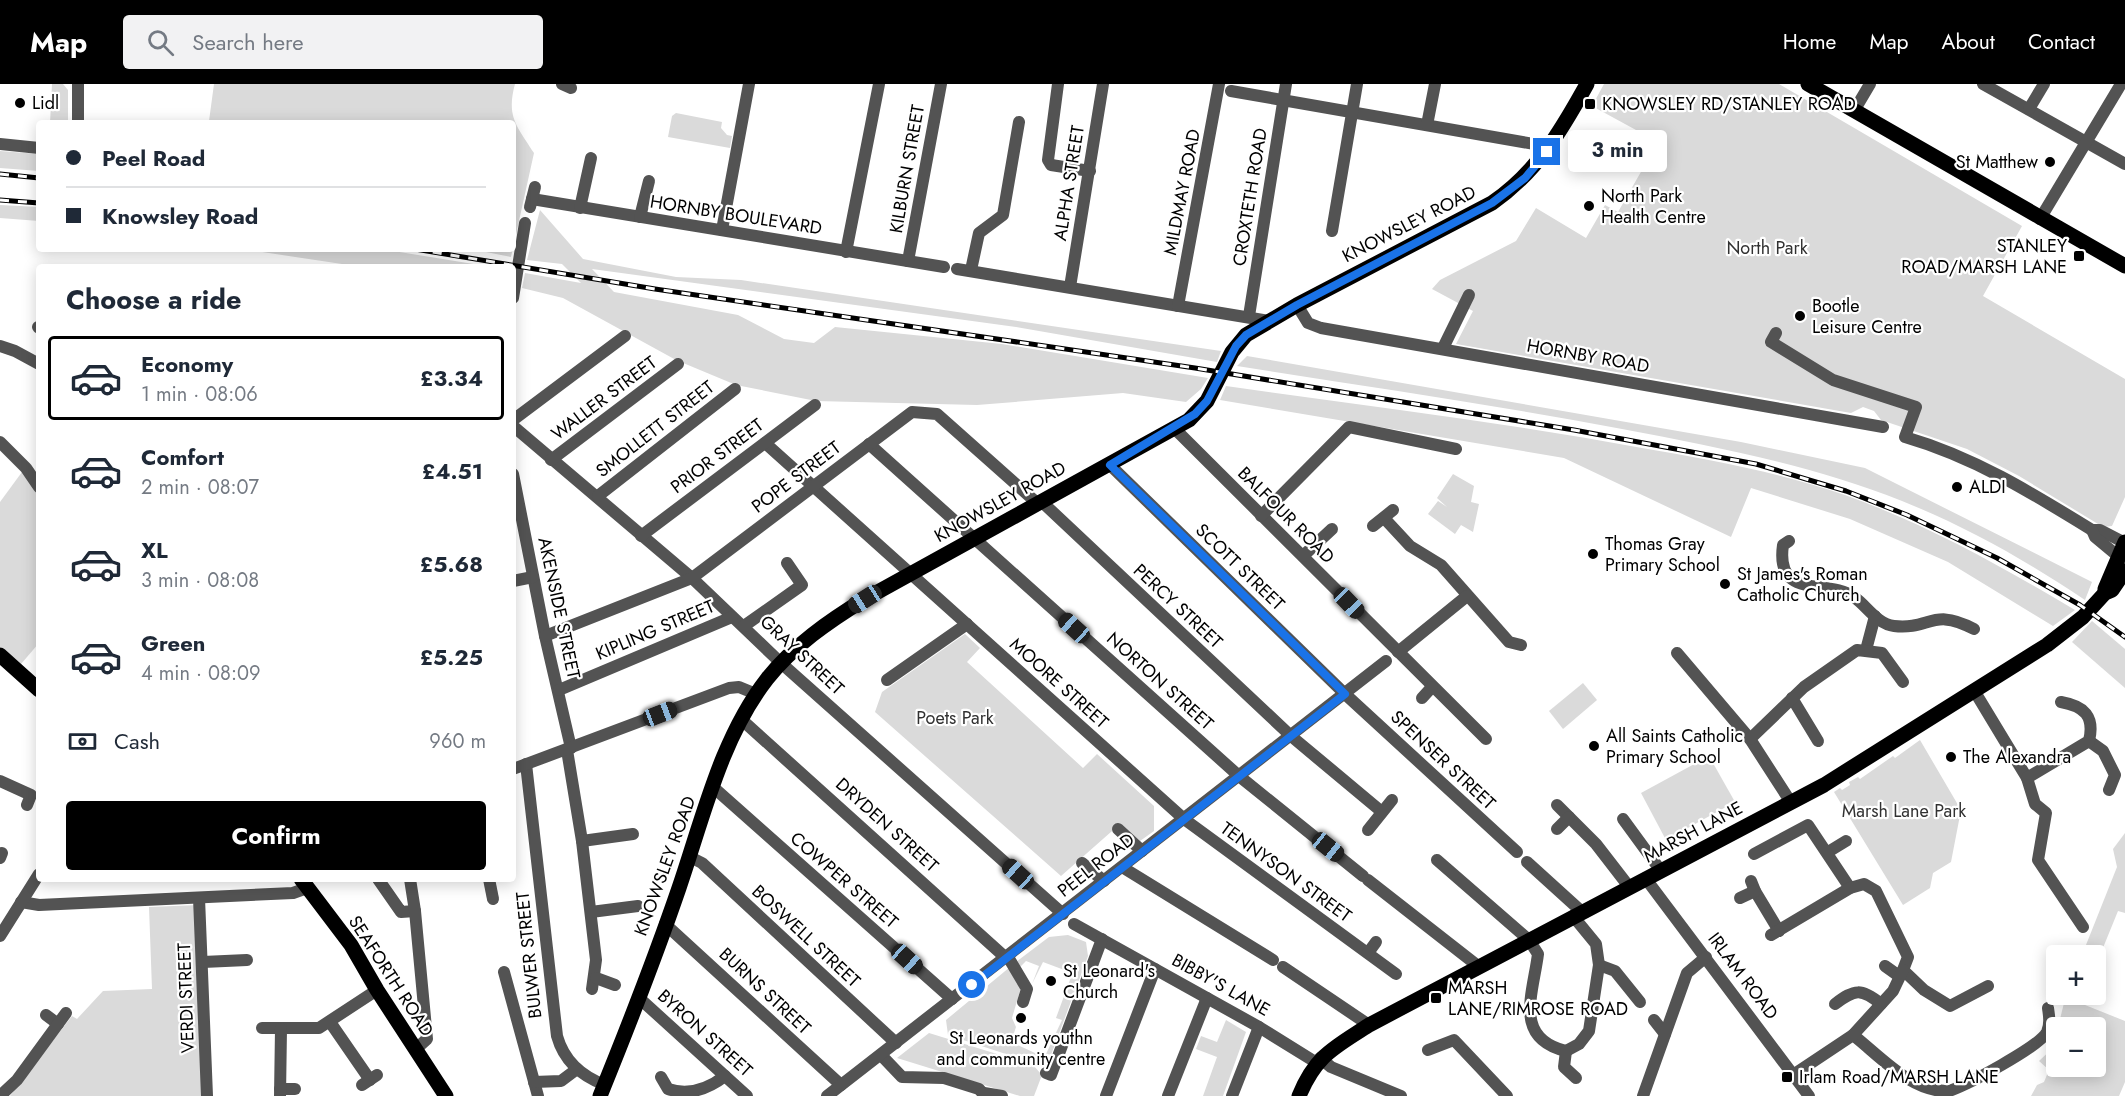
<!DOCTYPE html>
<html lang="en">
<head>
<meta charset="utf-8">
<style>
  body { margin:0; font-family:Jost,sans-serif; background:#f2f2f3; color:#1f2937; height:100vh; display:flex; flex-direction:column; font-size:22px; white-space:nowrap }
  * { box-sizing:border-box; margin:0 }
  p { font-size:20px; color:#747a83 }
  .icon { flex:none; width:33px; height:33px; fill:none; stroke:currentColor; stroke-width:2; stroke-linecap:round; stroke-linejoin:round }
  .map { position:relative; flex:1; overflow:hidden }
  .sheet { position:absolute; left:36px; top:180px; width:480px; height:618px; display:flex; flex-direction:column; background:#fff; border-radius:6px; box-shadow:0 3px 15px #0003 }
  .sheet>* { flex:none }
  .top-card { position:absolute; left:36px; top:36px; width:480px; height:132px; border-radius:6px; box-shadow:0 3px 15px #0003; display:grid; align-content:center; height:132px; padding:0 30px; background:#fff }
  .controls { position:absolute; left:2046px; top:861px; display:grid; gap:12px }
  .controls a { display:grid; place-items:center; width:60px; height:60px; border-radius:6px; background:#fff; box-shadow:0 3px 15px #0003; font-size:30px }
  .end { position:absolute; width:27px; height:27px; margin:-14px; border:8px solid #1a73e8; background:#fff; box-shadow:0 0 0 3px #fff }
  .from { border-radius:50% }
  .bubble { position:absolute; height:42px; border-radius:6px; background:#fff; box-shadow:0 3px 15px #0003; font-size:20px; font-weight:700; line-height:42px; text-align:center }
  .car { position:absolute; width:18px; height:36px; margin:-18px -9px; border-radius:8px; box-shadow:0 0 4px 2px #0007; background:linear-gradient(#222 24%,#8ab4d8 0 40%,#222 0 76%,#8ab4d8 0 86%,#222 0) }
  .top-card b { display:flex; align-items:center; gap:21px; height:57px; font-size:22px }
  .top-card b+b { border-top:2px solid #e0e1e3 }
  .top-card i { width:15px; height:15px; background:#1f2937 }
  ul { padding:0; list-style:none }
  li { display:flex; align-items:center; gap:18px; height:84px; margin:0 12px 9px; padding:0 18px; border:3px solid transparent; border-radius:6px }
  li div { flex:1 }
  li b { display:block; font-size:22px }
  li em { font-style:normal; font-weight:700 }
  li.on { border-color:#000 }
  li>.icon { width:54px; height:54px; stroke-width:1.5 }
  h2 { padding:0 30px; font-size:27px; line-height:72px }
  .pay { display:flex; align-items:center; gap:15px; height:66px; padding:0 30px; font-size:22px }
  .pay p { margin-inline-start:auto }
  .cta { display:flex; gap:12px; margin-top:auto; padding:12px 30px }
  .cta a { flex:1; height:69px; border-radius:6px; background:#000; color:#fff; font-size:24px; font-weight:700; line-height:69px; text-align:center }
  header { display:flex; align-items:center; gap:36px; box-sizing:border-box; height:84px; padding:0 30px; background:#000; color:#fff }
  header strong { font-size:28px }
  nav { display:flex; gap:33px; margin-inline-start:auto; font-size:21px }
  .search { width:420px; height:54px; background:#f2f2f3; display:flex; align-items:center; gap:15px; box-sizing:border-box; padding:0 21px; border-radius:6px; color:#747a83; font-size:22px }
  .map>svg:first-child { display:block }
  .green { fill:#dadada }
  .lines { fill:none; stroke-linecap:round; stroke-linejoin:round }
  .minor { stroke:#535353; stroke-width:12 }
  .major { stroke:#000; stroke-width:15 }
  .rail-casing { stroke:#000; stroke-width:5 }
  .rail { stroke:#fff; stroke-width:3; stroke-dasharray:9; stroke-linecap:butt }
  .route { stroke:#1a73e8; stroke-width:8 }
  .poi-dot { fill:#000; stroke:#fff; stroke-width:2 }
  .labels { text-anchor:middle; stroke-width:4.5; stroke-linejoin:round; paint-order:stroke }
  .poi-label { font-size:18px; fill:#000; stroke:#fff; text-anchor:start }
  .street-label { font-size:18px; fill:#000; stroke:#fff }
  .park-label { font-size:18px; fill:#313131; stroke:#fff }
</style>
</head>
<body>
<header>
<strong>Map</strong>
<div class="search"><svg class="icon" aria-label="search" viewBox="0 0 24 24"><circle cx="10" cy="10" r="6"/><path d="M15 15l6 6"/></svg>Search here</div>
<nav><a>Home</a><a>Map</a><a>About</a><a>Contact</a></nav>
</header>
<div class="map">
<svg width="2125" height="1012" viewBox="0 0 2125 1012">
  <rect width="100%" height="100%" fill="#fff"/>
  <g class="green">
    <polygon points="52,0 63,0 68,6 68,39 50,39"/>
    <path d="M214,0H515C506,33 517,42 534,69L511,173L471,165H513V39H86V36L209,37Z"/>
    <polygon points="1604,0 1779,0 2022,142 1983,212 2125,295 2125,413 2112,442 2103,443 2019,392 1967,365 1881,336 1874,327 1863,323 1851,329 1456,260 1473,227 1432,205 1440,196 1516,157 1536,124 1586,154 1605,121 1618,128 1658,58 1592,22"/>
    <polygon points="676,29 722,38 721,44 727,51 732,52 730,64 668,53 672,32"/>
    <polygon points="0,67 39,70 39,87 0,84"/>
    <polygon points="0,121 39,123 39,137 0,134"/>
    <polygon points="540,126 583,175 676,193 741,196 1221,267 1217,278 1016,243 592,185 614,208 738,231 784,255 814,259 835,243 1002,260 1208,294 1201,305 1186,318 1123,309 977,321 816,317 736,301 676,276 563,214 522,204 525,189 581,199 562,180 527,176"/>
    <polygon points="242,165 381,165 492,183 362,183"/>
    <path d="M1247,272L1741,358L1865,384L2092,498L2085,516C2027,477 1967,443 1902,417C1811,381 1717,363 1622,345C1494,321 1365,302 1237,282Z"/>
    <path d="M1226,302C1365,322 1504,338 1642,364C1711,376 1779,388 1845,411C1926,440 2001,482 2075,526L2053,542L1948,478L1850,435L1751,404L1731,453L1564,374L1220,316Z"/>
    <polygon points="22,388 39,411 39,559 21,580 0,563 0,418"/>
    <polygon points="1453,390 1474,402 1471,418 1479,420 1473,448 1461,441 1455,450 1428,430 1438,417 1447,423 1437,414"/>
    <polygon points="2092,537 2125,565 2125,604 2072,558"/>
    <polygon points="965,550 980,564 967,578 1083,684 1097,670 1154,722 1154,747 1140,757 1120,740 1061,792 875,628 882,608"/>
    <polygon points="1583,599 1597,616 1563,645 1549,627"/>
    <polygon points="1920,656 1961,726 1951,778 1933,789 1930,804 1903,821 1834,708 1840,704 1842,706 1850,701 1849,698 1858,693 1860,695 1893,672 1895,674"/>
    <polygon points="1709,672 1735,718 1666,756 1641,709"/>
    <polygon points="2125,749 2125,829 2118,827 2096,881 2096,872 2082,871 2117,783 2113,765"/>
    <polygon points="199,821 205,1012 10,1012 72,932 77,935 103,907 152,905 149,823"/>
    <polygon points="1068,851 1086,858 1088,872 1051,971 1046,970 1062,936 1056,934 1071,893 1067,891 1067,887 1043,878 1032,900 1039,882 1026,877 1020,883 1016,878 1049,853"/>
    <polygon points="1010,883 1022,900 1012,934 1016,943 1011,958 1048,975 1045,983 948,951 946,936"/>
    <polygon points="2066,911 2083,911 2080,919 2125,937 2125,998 2119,1012 2031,1012 2037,1001 2044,998 2049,986 2039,977 2056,961 2056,982 2096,982 2096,944 2058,943"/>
    <polygon points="1226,936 1246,948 1223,1012 1203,1012 1217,973 1196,965 1201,952 1217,958"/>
    <polygon points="929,949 1033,981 1042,991 1034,1012 1020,1012 897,974"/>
  </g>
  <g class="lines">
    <g class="minor">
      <polyline points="78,0 78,39"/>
      <polyline points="562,0 571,4"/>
      <polyline points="1058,0 1048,76 1051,81 1090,87"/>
      <polyline points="1983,0 2125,80"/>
      <polyline points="1231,7 1551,63"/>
      <polyline points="2029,25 2044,0"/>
      <polyline points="1854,27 1870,0"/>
      <polyline points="1427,41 1435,0"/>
      <polyline points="0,60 39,64"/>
      <polyline points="532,115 944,183"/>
      <polyline points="530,123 535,103"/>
      <polyline points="580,124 591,74"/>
      <polyline points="640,133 649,97"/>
      <polyline points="2040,135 2121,0"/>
      <polyline points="722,146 749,0"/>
      <polyline points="1332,147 1357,0"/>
      <polyline points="846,168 879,0"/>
      <polyline points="908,177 941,0"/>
      <polyline points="957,185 1269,237"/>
      <polyline points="971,186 979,149 1003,131 1019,38"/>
      <polyline points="1070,203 1103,0"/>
      <polyline points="513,214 525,139"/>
      <polyline points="1297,221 1308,239 1321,244 1883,343"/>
      <polyline points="1178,222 1219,0"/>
      <polyline points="1249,232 1286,0"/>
      <polyline points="38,243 39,244"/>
      <path d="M1776,249L1771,258L1833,296L1916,323L1905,353C1974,373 2032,409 2092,446H2100L2125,459"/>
      <polyline points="0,262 15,267 39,280"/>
      <polyline points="1443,264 1469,211"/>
      <polyline points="513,336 625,252"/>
      <polyline points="513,342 692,494 781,579 1063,830"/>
      <polyline points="1175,345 1486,655"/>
      <polyline points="0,358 26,384 39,403"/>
      <polyline points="765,359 1184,735 1396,890"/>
      <polyline points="869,360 1239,692 1363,792"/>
      <polyline points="551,376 678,280"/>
      <polyline points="1110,381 1345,610 1517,768"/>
      <polyline points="513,390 545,552 571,664"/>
      <polyline points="598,412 735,305"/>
      <polyline points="1041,417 1291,652 1382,728"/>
      <polyline points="1261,432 1349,343 1456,365"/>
      <polyline points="1384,434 1410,462 1441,481 1509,558 1521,561"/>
      <polyline points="1373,442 1393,426"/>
      <polyline points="2092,446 2095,453 2125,478"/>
      <polyline points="641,452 815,321"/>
      <path d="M1789,457L1783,461C1775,517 1828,494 1854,513C1867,522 1877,540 1894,542C1931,546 1932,523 1974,545"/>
      <polyline points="1303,472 1332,445"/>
      <polyline points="513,497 533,493"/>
      <polyline points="744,542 802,501 787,479"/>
      <polyline points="545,552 692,494 912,328 937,330 1037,419"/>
      <polyline points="1866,566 1875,532"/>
      <polyline points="1398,568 1467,512"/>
      <polyline points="1677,569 1750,655 1790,717"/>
      <polyline points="887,596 967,540"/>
      <polyline points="559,606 732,533"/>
      <polyline points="1975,608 2027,694 2035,720 2046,729 2038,776 2083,843"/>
      <polyline points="1422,614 1432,603"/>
      <polyline points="1792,614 1818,657"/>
      <polyline points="742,636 1006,874"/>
      <polyline points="1750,655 1804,603 1857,566 1882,569 1903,598"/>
      <polyline points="2089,657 2103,667 2115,691 2109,706"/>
      <polyline points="567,666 582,757 596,876 592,905"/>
      <path d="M526,680L557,952C564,977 581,992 605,1001"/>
      <polyline points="513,685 729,604 739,603 756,610"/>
      <path d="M2027,694L2089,657C2095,632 2084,622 2061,618"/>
      <polyline points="0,697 31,711 27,721"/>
      <polyline points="713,703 952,915"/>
      <polyline points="1557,721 1596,760 1630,804"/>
      <polyline points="1623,735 1661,787"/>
      <polyline points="1118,745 1142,767"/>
      <polyline points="1557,745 1569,733"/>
      <polyline points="1368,746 1392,716"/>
      <polyline points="582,757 633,750"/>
      <polyline points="1828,768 1846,757"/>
      <polyline points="1754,770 1808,741 1850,804"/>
      <polyline points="690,773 702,779 896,959"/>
      <polyline points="0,774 2,769"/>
      <path d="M1437,776L1529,856L1538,870C1533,910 1513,954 1566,967"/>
      <polyline points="1527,778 1581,827"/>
      <polyline points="1082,779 1104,797"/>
      <polyline points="1122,783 1273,876"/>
      <polyline points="378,795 401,828 415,827"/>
      <polyline points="410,795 415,827 427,955 416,965"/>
      <polyline points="489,795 493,815"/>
      <polyline points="1646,795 1809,1012"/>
      <polyline points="1368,796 1478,882"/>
      <polyline points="1751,797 1755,807 1779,847"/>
      <polyline points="199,814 207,1012"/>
      <polyline points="1740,814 1755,807"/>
      <polyline points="21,818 39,821 293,809 307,804"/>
      <polyline points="591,828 638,822"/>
      <polyline points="665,840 841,1001"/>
      <polyline points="1074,840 1259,943 1317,979"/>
      <polyline points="1771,851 1850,804 1864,800 1876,807 1908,873 1903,886 1924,906 1950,922 1988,902"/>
      <polyline points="0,852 39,790"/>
      <polyline points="1368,869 1376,858"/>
      <polyline points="1008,873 1027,905 1023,918"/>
      <polyline points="203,878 247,876"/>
      <polyline points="1599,881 1615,887 1640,918"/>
      <polyline points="1885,882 1899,892"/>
      <polyline points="1283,883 1369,941"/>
      <polyline points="504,888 538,1012"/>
      <polyline points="596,894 615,901"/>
      <polyline points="638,913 747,1012"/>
      <path d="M1835,920C1855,905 1861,904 1881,920"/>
      <polyline points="46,931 58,940"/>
      <polyline points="1654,936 1665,950"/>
      <polyline points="330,938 370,996"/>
      <polyline points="262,944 319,944 377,906"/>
      <path d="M1853,951C1881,973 1912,1009 1949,1007C1967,1001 2039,963 2047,948C2051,940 2049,932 2048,924"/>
      <polyline points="1428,966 1454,956 1507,1012"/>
      <polyline points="1566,967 1579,960 1589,947 1599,881 1596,860 1573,832"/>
      <polyline points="1566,967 1564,983 1576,994"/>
      <polyline points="881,971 902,993 944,994 979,1005 985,1012"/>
      <polyline points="1320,974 1331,983 1401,1012"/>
      <polyline points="1046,989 1051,991 1102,855"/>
      <polyline points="1793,991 1853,951 1893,907 1903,886"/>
      <path d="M661,993L668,1005C689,1012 708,1005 725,992"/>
      <polyline points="534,998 561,997 577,985"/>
      <polyline points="362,1001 377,991"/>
      <polyline points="280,1005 295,1005"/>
      <polyline points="984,1009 1002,1012"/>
      <polyline points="0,1012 17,996 66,929"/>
      <polyline points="280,1012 281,945"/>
      <polyline points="827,1012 1386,577"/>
      <polyline points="1106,1012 1155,885"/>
      <polyline points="1168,1012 1207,914"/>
      <polyline points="1232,1012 1259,943"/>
      <polyline points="1643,1012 1687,889 1706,873"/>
    </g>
    <g class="major">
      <polyline points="1808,0 2125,182"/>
      <polyline points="2105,505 2125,458"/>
      <polyline points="0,571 39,606"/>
      <polyline points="301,795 351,861 377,906 446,1012"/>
      <path d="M600,1012C628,943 655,874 679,804C703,734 721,654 767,595C793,562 829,537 865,515L1189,336L1207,317L1232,268L1246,251L1297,221L1492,119C1537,88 1561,47 1587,0"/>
      <path d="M1299,1012C1316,971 1334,964 1369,941L1824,701L2047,561L2083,533L2105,509L2112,506L2125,487"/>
    </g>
    <defs>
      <g id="rail">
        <polyline points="0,90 39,94"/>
        <polyline points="0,116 39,119"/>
        <polyline points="415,165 655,205 1195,284 1574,346 1756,380 1846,407 1907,431 1997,474 2080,521 2125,553"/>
      </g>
    </defs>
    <use href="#rail" class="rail-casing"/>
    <use href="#rail" class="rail"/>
  </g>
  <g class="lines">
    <polyline class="route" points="972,901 1345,610 1110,381 1195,330 1207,317 1236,262 1246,251 1297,221 1492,119 1525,94 1547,68"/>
  </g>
  <g class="poi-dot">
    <circle cx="20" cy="19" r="6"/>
    <rect x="1584" y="14" width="12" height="12" rx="3"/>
    <circle cx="2050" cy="78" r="6"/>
    <circle cx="1589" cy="122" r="6"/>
    <rect x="2073" y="166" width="12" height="12" rx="3"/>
    <circle cx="1800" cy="232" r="6"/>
    <circle cx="1957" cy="403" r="6"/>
    <circle cx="1593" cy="470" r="6"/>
    <circle cx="1725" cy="500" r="6"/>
    <circle cx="1594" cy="662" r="6"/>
    <circle cx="1951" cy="673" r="6"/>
    <circle cx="1051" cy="897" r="6"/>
    <rect x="1430" y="908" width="12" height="12" rx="3"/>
    <circle cx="1021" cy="934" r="6"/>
    <rect x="1781" y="987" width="12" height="12" rx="3"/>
  </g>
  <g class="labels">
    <g class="poi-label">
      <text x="32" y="25">Lidl</text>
      <text x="1602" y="26">KNOWSLEY RD/STANLEY ROAD</text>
      <text x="2038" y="84" text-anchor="end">St Matthew</text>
      <text x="1601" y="118">North Park<tspan x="1601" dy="21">Health Centre</tspan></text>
      <text x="2067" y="168" text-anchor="end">STANLEY<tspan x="2067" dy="21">ROAD/MARSH LANE</tspan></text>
      <text x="1812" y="228">Bootle<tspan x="1812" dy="21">Leisure Centre</tspan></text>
      <text x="1969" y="409">ALDI</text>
      <text x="1605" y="466">Thomas Gray<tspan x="1605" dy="21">Primary School</tspan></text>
      <text x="1737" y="496">St James's Roman<tspan x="1737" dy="21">Catholic Church</tspan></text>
      <text x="1606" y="658">All Saints Catholic<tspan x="1606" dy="21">Primary School</tspan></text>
      <text x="1963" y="679">The Alexandra</text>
      <text x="1063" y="893">St Leonard's<tspan x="1063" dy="21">Church</tspan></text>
      <text x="1448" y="910">MARSH<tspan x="1448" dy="21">LANE/RIMROSE ROAD</tspan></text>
      <text x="1021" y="960" text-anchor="middle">St Leonards youthn<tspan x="1021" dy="21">and community centre</tspan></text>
      <text x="1799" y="999">Irlam Road/MARSH LANE</text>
    </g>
    <g class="street-label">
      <text transform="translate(907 85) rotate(-80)" y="6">KILBURN STREET</text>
      <text transform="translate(1069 99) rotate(-81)" y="6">ALPHA STREET</text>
      <text transform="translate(1182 108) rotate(-79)" y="6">MILDMAY ROAD</text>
      <text transform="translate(1250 113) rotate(-81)" y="6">CROXTETH ROAD</text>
      <text transform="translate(736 131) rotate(9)" y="6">HORNBY BOULEVARD</text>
      <text transform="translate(1409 140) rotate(-27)" y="6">KNOWSLEY ROAD</text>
      <text transform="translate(1588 272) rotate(10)" y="6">HORNBY ROAD</text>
      <text transform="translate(604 314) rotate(-37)" y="6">WALLER STREET</text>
      <text transform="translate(655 345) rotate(-38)" y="6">SMOLLETT STREET</text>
      <text transform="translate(717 372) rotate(-37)" y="6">PRIOR STREET</text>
      <text transform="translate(796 393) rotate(-37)" y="6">POPE STREET</text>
      <text transform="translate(1000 418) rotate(-29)" y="6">KNOWSLEY ROAD</text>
      <text transform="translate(1286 431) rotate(45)" y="6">BALFOUR ROAD</text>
      <text transform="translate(1240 483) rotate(44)" y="6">SCOTT STREET</text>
      <text transform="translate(1178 522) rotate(43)" y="6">PERCY STREET</text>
      <text transform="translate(559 524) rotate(78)" y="6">AKENSIDE STREET</text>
      <text transform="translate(655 546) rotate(-23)" y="6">KIPLING STREET</text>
      <text transform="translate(802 571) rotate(43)" y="6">GRAY STREET</text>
      <text transform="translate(1160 597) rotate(42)" y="6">NORTON STREET</text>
      <text transform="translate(1059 599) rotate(42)" y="6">MOORE STREET</text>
      <text transform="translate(1443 676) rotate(43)" y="6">SPENSER STREET</text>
      <text transform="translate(887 741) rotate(42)" y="6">DRYDEN STREET</text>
      <text transform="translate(1693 748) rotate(-28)" y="6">MARSH LANE</text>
      <text transform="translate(1096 781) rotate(-38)" y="6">PEEL ROAD</text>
      <text transform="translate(665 782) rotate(-70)" y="6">KNOWSLEY ROAD</text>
      <text transform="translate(1286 788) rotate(36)" y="6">TENNYSON STREET</text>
      <text transform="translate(844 796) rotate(41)" y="6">COWPER STREET</text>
      <text transform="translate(806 852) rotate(43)" y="6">BOSWELL STREET</text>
      <text transform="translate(529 871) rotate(-96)" y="6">BULWER STREET</text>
      <text transform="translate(391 892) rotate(57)" y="6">SEAFORTH ROAD</text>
      <text transform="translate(1743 892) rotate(53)" y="6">IRLAM ROAD</text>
      <text transform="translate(1221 901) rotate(29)" y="6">BIBBY'S LANE</text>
      <text transform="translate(765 907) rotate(43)" y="6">BURNS STREET</text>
      <text transform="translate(186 914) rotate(-92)" y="6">VERDI STREET</text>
      <text transform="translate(705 949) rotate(42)" y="6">BYRON STREET</text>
    </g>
    <g class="park-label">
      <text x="1767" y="170">North Park</text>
      <text x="955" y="640">Poets Park</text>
      <text x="1904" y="733">Marsh Lane Park</text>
    </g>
  </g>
</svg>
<div class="controls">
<a>+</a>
<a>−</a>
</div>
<i class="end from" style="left:972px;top:901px"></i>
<i class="end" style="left:1547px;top:68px"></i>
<div class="bubble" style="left:1568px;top:46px;width:99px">3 min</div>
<i class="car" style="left:865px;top:515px;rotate:238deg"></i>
<i class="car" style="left:1349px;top:519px;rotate:136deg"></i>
<i class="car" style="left:1074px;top:544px;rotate:312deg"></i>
<i class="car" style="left:660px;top:630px;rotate:69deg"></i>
<i class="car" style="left:1328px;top:763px;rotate:129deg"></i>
<i class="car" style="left:1018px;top:790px;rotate:312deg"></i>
<i class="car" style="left:907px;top:875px;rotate:132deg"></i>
<div class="top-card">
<b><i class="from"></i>Peel Road</b>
<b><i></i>Knowsley Road</b>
</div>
<section class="sheet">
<h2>Choose a ride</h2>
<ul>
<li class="on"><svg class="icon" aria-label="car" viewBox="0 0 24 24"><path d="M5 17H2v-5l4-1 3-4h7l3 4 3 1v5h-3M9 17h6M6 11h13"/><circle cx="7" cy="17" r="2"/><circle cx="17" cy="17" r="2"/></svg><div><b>Economy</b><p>1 min · 08:06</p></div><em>£3.34</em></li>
<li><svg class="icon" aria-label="car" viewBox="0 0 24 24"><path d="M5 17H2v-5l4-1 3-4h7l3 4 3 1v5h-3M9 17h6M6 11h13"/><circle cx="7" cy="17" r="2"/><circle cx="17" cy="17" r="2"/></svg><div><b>Comfort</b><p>2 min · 08:07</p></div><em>£4.51</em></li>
<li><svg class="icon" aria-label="car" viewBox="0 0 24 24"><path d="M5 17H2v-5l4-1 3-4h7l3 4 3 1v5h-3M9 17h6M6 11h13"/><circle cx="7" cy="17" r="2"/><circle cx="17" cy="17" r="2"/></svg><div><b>XL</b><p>3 min · 08:08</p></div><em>£5.68</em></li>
<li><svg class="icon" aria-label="car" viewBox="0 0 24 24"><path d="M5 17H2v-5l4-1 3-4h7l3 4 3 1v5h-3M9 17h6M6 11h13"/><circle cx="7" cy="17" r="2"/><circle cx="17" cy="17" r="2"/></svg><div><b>Green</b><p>4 min · 08:09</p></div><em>£5.25</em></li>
</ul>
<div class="pay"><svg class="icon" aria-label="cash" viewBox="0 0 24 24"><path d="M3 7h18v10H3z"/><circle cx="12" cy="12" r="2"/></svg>Cash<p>960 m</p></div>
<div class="cta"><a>Confirm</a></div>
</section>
</div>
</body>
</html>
